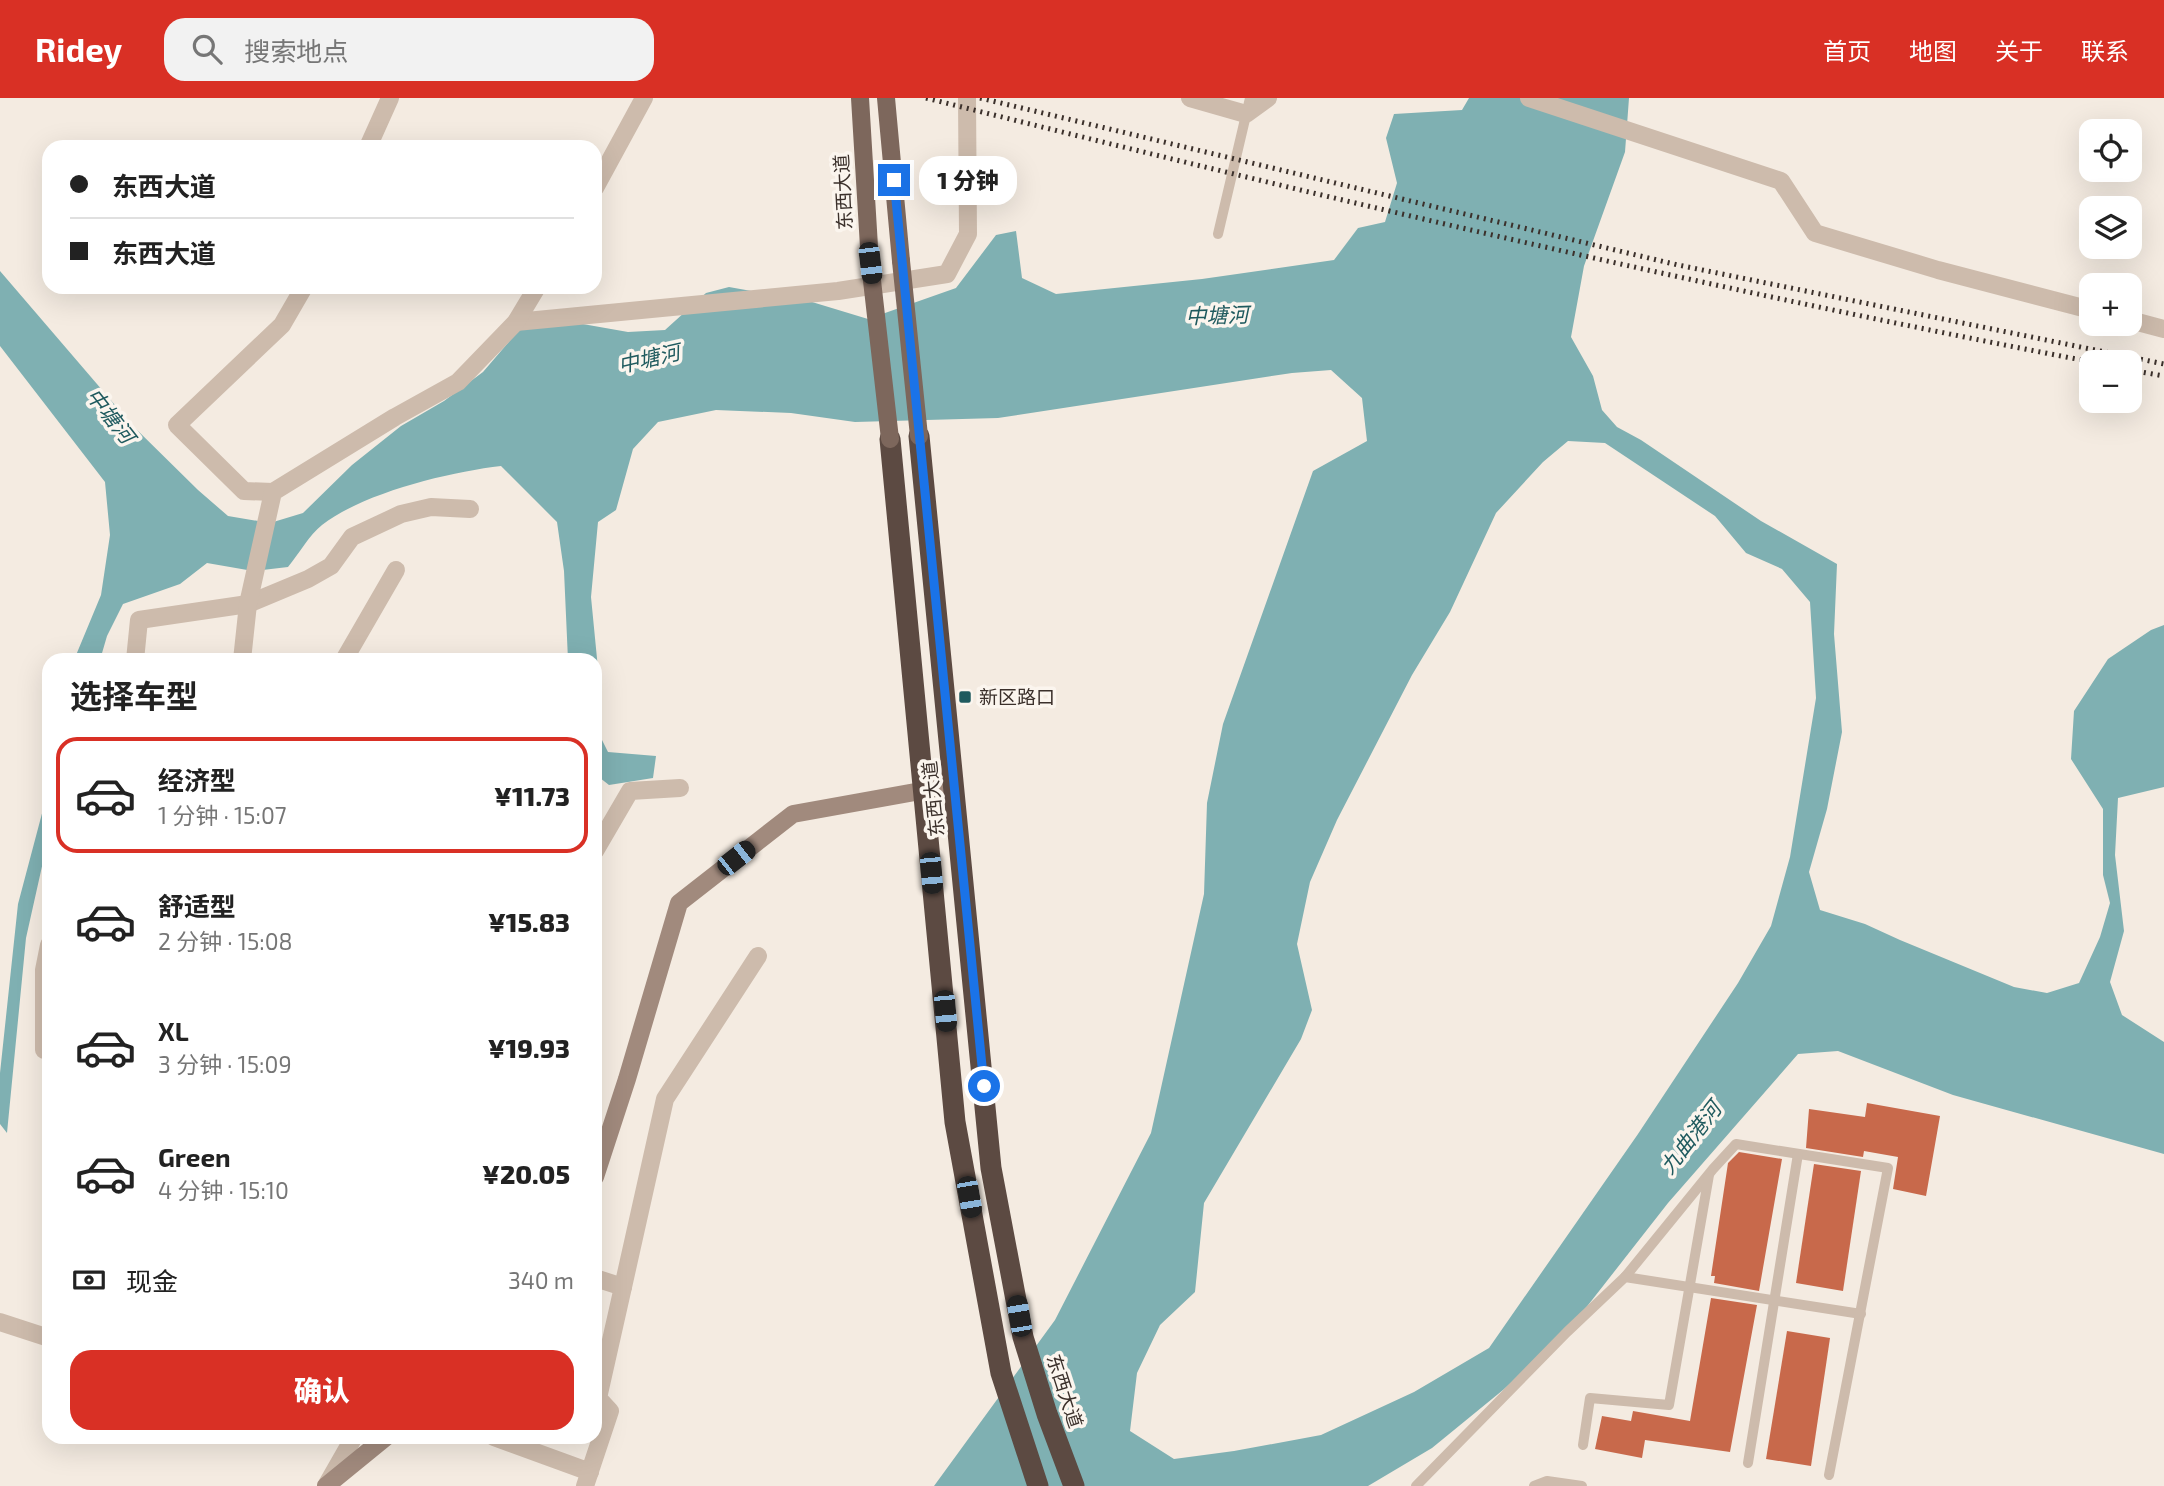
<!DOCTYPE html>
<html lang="zh">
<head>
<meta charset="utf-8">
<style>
  body { margin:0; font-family:"Exo 2","Noto Sans SC",sans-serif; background:#f2f2f2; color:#222; height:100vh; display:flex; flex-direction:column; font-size:26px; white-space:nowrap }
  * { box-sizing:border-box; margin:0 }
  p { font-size:23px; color:#767676 }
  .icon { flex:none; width:38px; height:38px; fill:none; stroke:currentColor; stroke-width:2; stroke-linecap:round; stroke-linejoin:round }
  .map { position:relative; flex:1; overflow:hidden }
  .panel { position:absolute; left:42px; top:555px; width:560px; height:791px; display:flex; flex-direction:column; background:#fff; border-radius:21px; box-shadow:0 7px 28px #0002 }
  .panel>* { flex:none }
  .hud { position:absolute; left:42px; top:42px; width:560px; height:154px; border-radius:21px; box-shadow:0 7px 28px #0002; display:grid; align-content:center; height:154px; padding:0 28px; background:#fff }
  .controls { position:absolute; left:2079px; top:21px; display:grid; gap:14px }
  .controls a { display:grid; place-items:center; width:63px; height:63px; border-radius:14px; background:#fff; box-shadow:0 7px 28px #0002; font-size:35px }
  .end { position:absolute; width:32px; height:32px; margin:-16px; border:9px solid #1a73e8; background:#fff; box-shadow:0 0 0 4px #fff }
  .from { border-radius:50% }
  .bubble { position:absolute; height:49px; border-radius:21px; background:#fff; box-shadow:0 7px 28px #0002; font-size:23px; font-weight:800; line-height:49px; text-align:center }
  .car { position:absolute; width:21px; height:42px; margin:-21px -10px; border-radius:9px; box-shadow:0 0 5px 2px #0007; background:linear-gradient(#222 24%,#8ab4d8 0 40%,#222 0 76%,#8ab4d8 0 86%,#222 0) }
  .hud b { display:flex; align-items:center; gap:24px; height:66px; font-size:26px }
  .hud b+b { border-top:2px solid #e0e0e0 }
  .hud i { width:18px; height:18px; background:#222 }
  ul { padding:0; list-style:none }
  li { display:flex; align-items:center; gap:21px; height:116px; margin:0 14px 10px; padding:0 14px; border:4px solid transparent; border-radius:21px }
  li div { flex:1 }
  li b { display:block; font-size:26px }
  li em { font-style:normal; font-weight:800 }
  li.selected { border-color:#d93025 }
  li>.icon { width:63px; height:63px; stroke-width:1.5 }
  h2 { padding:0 28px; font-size:32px; line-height:84px }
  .pay { display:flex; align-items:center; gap:18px; height:77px; padding:0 28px; font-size:26px }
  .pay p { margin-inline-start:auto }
  .primary-button { display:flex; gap:14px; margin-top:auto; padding:14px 28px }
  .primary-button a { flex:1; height:80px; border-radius:21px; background:#d93025; color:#fff; font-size:28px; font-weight:800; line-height:80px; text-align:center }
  header { display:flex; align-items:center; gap:42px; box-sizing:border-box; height:98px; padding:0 35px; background:#d93025; color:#fff }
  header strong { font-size:33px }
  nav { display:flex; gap:38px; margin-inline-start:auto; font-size:24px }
  .search { width:490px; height:63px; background:#f2f2f2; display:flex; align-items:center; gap:18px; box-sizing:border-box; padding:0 24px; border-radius:21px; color:#767676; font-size:26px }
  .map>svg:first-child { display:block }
  .water { fill:#7fb0b2; fill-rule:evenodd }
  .building { fill:#c8694b }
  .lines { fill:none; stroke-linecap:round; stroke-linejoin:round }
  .lane { stroke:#cdbbac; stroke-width:10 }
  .street { stroke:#cdbbac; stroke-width:18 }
  .secondary { stroke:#a18a7d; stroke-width:18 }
  .primary { stroke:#7d675c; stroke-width:18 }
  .highway { stroke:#5c4a42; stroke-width:21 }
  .rail { stroke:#3b302b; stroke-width:5; stroke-dasharray:2 5; stroke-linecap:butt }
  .primary-bridge { stroke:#7d675c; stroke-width:18 }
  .route { stroke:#1a73e8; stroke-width:9 }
  .poi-dot { fill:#1f5a5e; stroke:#fbf5ee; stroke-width:2.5 }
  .labels { text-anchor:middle; stroke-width:7; stroke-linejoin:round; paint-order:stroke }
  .street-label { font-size:19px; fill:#3b302b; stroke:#fbf5ee }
  .poi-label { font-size:19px; fill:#3b302b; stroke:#fbf5ee; text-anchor:start }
  .water-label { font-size:21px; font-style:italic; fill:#1f5a5e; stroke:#fbf5ee }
</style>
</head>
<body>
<header>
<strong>Ridey</strong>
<div class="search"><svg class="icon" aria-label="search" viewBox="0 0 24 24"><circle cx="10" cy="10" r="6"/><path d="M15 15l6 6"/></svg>搜索地点</div>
<nav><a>首页</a><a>地图</a><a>关于</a><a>联系</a></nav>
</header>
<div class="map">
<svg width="2164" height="1388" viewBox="0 0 2164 1388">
  <rect width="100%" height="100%" fill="#f4ebe1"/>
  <g class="water">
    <path d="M1469,0H1629L1625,54L1584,168L1571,239L1593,278L1602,312L1617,329L1641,342L1761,423L1837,466L1834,536L1842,634L1827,711L1809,774L1820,812L1865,826L1900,842L2014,889L2047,895L2079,885L2100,839L2110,805L2103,777V711L2071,661L2074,613L2108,561L2151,532L2164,527V689L2118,700L2115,757L2124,833L2110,884L2122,917L2164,944V1056L1953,997L1838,953L1798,956L1668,1105L1567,1234L1503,1292L1432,1350L1368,1388H934L1055,1222L1151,1035L1204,796L1207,705L1223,626L1313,373L1367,343L1362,300L1331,272L1292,275L998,320L855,324L791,315L716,312L658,324L633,351L616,412L598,424L591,499L599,581L596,630L608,654L656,658L653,680L609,687L595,676V562H568L564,473L557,424L501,368C449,374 363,395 322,427C309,437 299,456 288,469L253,473L207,465L180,486L123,506L107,538L100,562H74L101,497L110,437L105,384L0,248V173L133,328L198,392L228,418L270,425L303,415L352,367L401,328L444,303L483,274L524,226L560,222L628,234L665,232L706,195L729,189L812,204L868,221L956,190L996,137L1016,133L1022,180L1056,196L1202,181L1334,162L1358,130L1385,124L1397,85L1386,40L1394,16L1462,12ZM1568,343L1605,345L1715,418L1746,455L1782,471L1810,504L1816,600L1790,759L1771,828L1738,885L1638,1036L1489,1250L1414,1294L1321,1337L1234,1353L1174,1361L1130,1333L1137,1275L1160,1227L1195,1194L1204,1105L1301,941L1312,912L1297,846L1310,784L1337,722L1412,577L1450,514L1496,415L1543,364Z"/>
    <polygon points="49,689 49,737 26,840 7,1035 0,1026 0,975 18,806"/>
  </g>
  <g class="building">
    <polygon points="1867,1005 1940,1018 1926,1098 1893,1091 1898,1059 1864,1053 1863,1059 1806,1050 1809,1011 1865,1019"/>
    <polygon points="1739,1054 1782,1061 1759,1193 1714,1185 1715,1178 1711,1178 1728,1065"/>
    <polygon points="1814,1066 1861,1073 1843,1193 1796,1185"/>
    <polygon points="1711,1200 1757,1207 1730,1354 1645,1342 1642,1360 1595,1351 1602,1318 1631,1323 1633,1313 1690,1323"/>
    <polygon points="1787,1233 1830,1240 1811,1368 1766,1361"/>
  </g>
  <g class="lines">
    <g class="lane">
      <polyline points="1218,136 1250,0"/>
      <polyline points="1625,1179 1713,1071 1736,1046 1888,1070 1829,1377"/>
      <polyline points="1583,1347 1590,1300 1669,1307 1709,1077"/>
      <polyline points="1748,1365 1798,1056"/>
      <polyline points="1416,1388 1567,1234 1625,1179 1861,1216"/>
      <polyline points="1534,1388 1547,1383 1582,1388"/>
    </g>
    <g class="street">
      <polyline points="1190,0 1246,16 1268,0"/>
      <polyline points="1529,0 1781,83 1815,135 1938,172 2091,212"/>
      <polyline points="368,49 390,0"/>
      <polyline points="595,90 644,0"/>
      <polyline points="2130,222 2164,231"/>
      <polyline points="516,224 838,193 947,176 968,136 967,0"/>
      <polyline points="273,394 244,393 177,327 282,227 304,189"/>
      <polyline points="135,562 139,522 248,506 308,481 331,468 352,439 401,416 431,409 470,411"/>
      <polyline points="242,562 248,506 273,394 395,319 458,284 516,224 537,189"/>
      <polyline points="344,562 396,472"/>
      <polyline points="595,753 630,693 680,690"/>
      <polyline points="44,952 44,872 49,847"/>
      <polyline points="623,1189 665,1001 758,858"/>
      <polyline points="0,1224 49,1240"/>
      <polyline points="494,1339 590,1374"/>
      <polyline points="326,1388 354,1339"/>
      <polyline points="585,1388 610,1313 598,1300 623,1189 595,1180"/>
    </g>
    <g class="secondary">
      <polyline points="595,1079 627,981 679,805 793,716 954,687"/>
      <polyline points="326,1388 386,1339"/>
    </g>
    <g class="primary">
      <polyline points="860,0 870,165"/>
      <polyline points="886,0 901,163"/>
    </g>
    <g class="highway">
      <polyline points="919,338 991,1070 1023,1239 1047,1316 1074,1388"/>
      <polyline points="890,341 955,1024 1001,1275 1038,1388"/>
    </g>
    <g class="rail">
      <path d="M926,0C1312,97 1700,189 2092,264"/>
      <polyline points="980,0 1678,167 2164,266"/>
      <polyline points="2130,272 2164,278"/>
    </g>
    <g class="primary-bridge">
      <polyline points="901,163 919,338"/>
      <polyline points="870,165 890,341"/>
    </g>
  </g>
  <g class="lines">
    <polyline class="route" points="894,82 984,988"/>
  </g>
  <rect class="poi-dot" x="958" y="592" width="14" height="14" rx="3.5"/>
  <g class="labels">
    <g class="street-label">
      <text transform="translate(843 94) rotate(-93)" y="7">东西大道</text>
      <text transform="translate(933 701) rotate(-96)" y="7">东西大道</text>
      <text transform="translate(1065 1293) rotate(72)" y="7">东西大道</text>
    </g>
    <g class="poi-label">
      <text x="979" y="606">新区路口</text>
    </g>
    <g class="water-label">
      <text transform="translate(1217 218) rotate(-2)" y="7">中塘河</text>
      <text transform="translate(649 261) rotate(-13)" y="7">中塘河</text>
      <text transform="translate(110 318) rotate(52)" y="7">中塘河</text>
      <text transform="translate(1691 1040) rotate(-52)" y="7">九曲港河</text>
    </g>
  </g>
</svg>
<div class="controls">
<a><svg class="icon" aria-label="locate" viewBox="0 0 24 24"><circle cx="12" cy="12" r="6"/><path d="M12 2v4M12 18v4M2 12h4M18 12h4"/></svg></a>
<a><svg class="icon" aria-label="layers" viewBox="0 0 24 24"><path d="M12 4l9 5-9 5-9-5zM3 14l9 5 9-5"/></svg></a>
<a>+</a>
<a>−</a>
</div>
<i class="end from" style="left:984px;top:988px"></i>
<i class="end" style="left:894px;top:82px"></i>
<div class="bubble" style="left:919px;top:58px;width:98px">1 分钟</div>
<i class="car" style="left:870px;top:165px;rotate:173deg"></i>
<i class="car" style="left:736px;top:760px;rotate:52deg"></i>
<i class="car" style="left:931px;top:775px;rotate:175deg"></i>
<i class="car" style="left:945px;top:913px;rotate:175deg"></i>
<i class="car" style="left:969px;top:1099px;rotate:170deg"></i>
<i class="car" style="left:1019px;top:1218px;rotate:350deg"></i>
<div class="hud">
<b><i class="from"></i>东西大道</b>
<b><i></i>东西大道</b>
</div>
<section class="panel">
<h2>选择车型</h2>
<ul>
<li class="selected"><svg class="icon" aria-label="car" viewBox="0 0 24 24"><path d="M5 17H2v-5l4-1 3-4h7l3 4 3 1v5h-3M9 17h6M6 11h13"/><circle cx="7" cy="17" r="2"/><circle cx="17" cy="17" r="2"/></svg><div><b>经济型</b><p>1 分钟 · 15:07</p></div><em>¥11.73</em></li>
<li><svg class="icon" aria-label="car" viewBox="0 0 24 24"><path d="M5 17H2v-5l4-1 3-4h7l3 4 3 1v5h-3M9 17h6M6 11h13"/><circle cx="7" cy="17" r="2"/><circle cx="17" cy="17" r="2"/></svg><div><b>舒适型</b><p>2 分钟 · 15:08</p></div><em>¥15.83</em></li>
<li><svg class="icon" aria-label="car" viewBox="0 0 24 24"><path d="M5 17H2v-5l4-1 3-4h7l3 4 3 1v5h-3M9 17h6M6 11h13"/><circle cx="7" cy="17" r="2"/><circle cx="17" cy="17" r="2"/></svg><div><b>XL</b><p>3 分钟 · 15:09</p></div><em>¥19.93</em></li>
<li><svg class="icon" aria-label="car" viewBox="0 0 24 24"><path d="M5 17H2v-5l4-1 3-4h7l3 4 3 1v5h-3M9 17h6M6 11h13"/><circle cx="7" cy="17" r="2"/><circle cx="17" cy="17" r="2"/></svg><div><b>Green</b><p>4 分钟 · 15:10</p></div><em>¥20.05</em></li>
</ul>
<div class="pay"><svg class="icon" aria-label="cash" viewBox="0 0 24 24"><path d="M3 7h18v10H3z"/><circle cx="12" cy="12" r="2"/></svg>现金<p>340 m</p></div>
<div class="primary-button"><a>确认</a></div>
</section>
</div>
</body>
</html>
